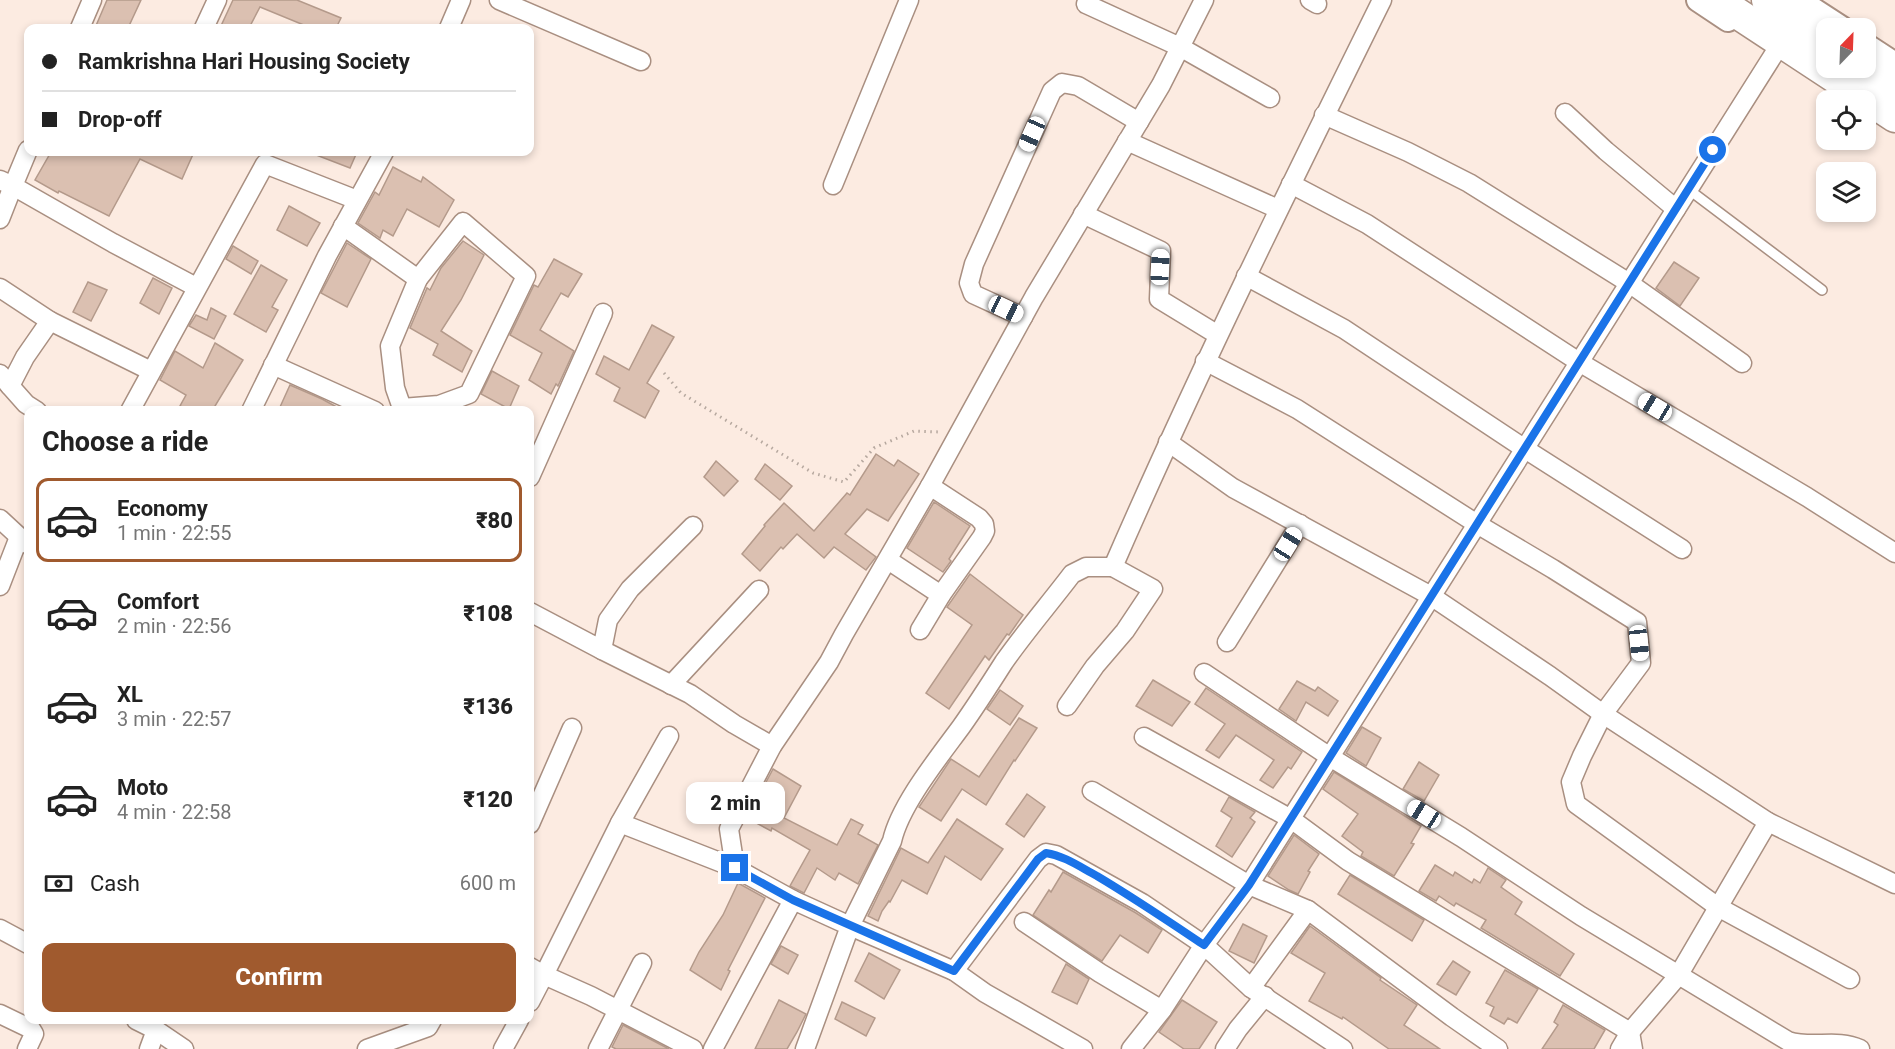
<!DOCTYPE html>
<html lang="en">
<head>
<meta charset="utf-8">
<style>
  body { margin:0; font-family:Roboto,sans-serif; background:#f6f6f6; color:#222; height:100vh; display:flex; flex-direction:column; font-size:22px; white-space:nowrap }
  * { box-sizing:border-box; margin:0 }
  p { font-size:20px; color:#767676 }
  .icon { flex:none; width:33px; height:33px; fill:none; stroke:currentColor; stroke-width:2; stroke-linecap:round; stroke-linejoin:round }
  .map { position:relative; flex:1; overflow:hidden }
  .details { position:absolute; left:24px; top:406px; width:510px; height:618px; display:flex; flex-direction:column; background:#fff; border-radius:12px; box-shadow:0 3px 9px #0003 }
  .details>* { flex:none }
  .banner { position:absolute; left:24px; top:24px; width:510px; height:132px; border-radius:12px; box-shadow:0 3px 9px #0003; display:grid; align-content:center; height:132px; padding:0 18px; background:#fff }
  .needle { width:39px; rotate:23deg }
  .tools { position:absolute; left:1816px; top:18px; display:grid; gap:12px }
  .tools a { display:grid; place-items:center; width:60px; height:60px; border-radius:12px; background:#fff; box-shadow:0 3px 9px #0003; font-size:30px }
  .end { position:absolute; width:27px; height:27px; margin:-14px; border:8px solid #1a73e8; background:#fff; box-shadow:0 0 0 3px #fff }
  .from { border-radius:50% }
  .bubble { position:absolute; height:42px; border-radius:12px; background:#fff; box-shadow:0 3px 9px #0003; font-size:20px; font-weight:800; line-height:42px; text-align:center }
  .car { position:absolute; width:18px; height:36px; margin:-18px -9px; border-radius:8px; box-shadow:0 0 4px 2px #0007; background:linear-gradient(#fff 24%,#345 0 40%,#fff 0 76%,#345 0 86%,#fff 0) }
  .banner b { display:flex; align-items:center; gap:21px; height:57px; font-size:22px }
  .banner b+b { border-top:2px solid #e0e0e0 }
  .banner i { width:15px; height:15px; background:#222 }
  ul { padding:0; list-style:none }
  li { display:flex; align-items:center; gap:18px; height:84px; margin:0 12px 9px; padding:0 6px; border:3px solid transparent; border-radius:12px }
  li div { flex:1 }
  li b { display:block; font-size:22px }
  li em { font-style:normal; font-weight:800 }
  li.active { border-color:#a05a2e }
  li>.icon { width:54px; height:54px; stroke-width:1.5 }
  h2 { padding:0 18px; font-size:27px; line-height:72px }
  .pay { display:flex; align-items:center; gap:15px; height:66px; padding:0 18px; font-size:22px }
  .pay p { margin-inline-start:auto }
  .cta { display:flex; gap:12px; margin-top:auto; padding:12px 18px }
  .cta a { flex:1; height:69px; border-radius:12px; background:#a05a2e; color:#fff; font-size:24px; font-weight:800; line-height:69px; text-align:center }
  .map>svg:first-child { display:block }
  .building { fill:#dbc0b1; stroke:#b49a8b; stroke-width:1.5 }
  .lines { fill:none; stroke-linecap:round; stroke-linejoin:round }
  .service-casing { stroke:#a98f81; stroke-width:12 }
  .minor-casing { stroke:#a98f81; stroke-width:21 }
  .tertiary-casing { stroke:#a98f81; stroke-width:26 }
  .trunk-casing { stroke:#a98f81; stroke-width:33 }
  .path { stroke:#b6a89f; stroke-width:3; stroke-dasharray:1.5 4.5; stroke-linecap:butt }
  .service { stroke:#fff; stroke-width:9 }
  .minor { stroke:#fff; stroke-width:18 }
  .tertiary { stroke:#fff; stroke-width:22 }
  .trunk { stroke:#fff; stroke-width:30 }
  .route { stroke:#1a73e8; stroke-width:8 }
</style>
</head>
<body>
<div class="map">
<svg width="1895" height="1049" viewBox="0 0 1895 1049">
  <rect width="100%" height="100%" fill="#fcebe1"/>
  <g class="building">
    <polygon points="107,0 141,0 128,28 95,28"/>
    <polygon points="233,0 297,0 341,18 336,28 311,28 260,7 249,28 220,28"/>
    <polygon points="51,152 194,152 182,179 140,159 109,216 59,191 58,193 35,180"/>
    <polygon points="311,152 357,152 350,168 311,153"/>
    <polygon points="393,167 421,182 423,177 454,200 439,227 407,209 393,236 383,230 380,238 358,223 375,192 379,195"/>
    <polygon points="289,206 320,223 307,246 277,230"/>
    <polygon points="463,241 484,255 461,300 441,331 472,351 462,372 433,355 438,344 410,328 427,288 430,290 441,268"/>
    <polygon points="347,243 371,259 347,307 321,293"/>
    <polygon points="233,246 258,261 251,274 226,259"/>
    <polygon points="554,259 582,274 568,297 561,293 540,330 574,351 558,386 556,384 551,394 529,380 542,353 510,335 534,285 538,287"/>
    <polygon points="1674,262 1699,278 1680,306 1656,288"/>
    <polygon points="261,265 287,280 272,307 278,310 266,332 234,314"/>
    <polygon points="153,278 172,288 159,314 140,303"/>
    <polygon points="88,282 107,290 91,321 73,312"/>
    <polygon points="211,308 226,316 214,339 189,326 196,315 207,320"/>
    <polygon points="652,325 674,337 647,383 659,391 645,418 614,401 620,388 596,374 604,356 629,370"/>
    <polygon points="215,343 243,360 212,411 191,411 180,406 186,395 160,380 175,351 203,368"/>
    <polygon points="492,371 519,386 509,409 481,394"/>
    <polygon points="290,385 322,399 344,411 289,411 280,407"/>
    <polygon points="876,454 894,466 898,460 919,474 888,521 867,509 845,534 876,557 866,570 834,547 824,558 797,534 783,549 781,547 760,571 742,554 765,526 764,525 784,503 814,531 847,493 850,495"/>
    <polygon points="716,461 738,481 724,496 704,477"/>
    <polygon points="765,464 792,486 780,500 755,479"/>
    <polygon points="934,502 970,526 949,559 951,561 943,572 907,548"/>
    <polygon points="970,574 1023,615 1009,635 1007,634 989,660 985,656 949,709 926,693 972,625 947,607"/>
    <polygon points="1153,680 1190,702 1172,726 1136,706"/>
    <polygon points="1297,681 1315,691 1318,687 1338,701 1328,716 1306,702 1296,721 1279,709"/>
    <polygon points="1206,688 1302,752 1291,769 1288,767 1273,788 1260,780 1274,760 1236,735 1219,758 1206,750 1225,724 1195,704"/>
    <polygon points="1000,690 1023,706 1010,725 987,709"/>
    <polygon points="1019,718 1037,728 1015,761 1014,760 986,805 962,789 941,821 919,807 951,759 979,777"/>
    <polygon points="1362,727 1381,738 1366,766 1346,753"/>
    <polygon points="1419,762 1439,775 1424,801 1403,789"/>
    <polygon points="773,769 801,786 784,818 837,845 851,819 863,825 858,834 878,845 858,884 839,873 835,880 817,868 804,893 790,886 810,850 772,828 771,831 747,818"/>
    <polygon points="1334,772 1421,826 1411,843 1414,844 1394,876 1361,856 1363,852 1342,836 1358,814 1323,789"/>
    <polygon points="1027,794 1045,807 1024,837 1006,824"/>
    <polygon points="1229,797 1255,812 1250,818 1255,822 1232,857 1216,846 1232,818 1221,811"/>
    <polygon points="957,819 1003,849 981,880 945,856 927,894 902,880 890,902 889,901 882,911 878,921 868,916 901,848 928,863"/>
    <polygon points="1294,835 1319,854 1308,871 1310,872 1298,894 1289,890 1268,876"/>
    <polygon points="1435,865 1453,876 1455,872 1472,883 1474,879 1480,883 1488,868 1506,880 1501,887 1522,902 1515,914 1574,954 1560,976 1481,928 1486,920 1456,903 1454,906 1439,896 1436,901 1419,891"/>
    <polygon points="1063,872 1136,913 1162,930 1148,953 1120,935 1102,961 1033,915 1049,890 1051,892"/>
    <polygon points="1350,875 1424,920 1412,941 1338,894"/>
    <polygon points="738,883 765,898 728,970 730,971 721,990 690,970 699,952 723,915"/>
    <polygon points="1243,924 1267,936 1254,963 1229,951"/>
    <polygon points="1310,926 1381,978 1380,980 1417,1005 1404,1025 1440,1049 1389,1049 1343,1017 1342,1019 1309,1001 1325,973 1291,953"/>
    <polygon points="781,946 798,955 788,974 771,964"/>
    <polygon points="869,953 900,970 884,999 855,981"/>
    <polygon points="1453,961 1470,972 1456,995 1437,984"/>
    <polygon points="1066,964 1089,979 1077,1004 1052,992"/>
    <polygon points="1505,970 1538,989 1517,1023 1508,1018 1504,1024 1490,1016 1494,1007 1486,1003"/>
    <polygon points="779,1000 806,1014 797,1032 787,1049 755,1049"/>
    <polygon points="1182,1000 1217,1022 1199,1049 1184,1049 1159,1032"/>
    <polygon points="842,1002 875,1018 866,1036 835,1019"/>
    <polygon points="1563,1005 1605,1030 1594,1049 1542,1049 1558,1025 1554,1022"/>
    <polygon points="623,1025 669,1049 616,1049 612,1047"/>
  </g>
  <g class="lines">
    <defs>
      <polyline id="service" points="1688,189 1822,290"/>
      <g id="minor">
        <polyline points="499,0 641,61"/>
        <polyline points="1089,0 1086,4 1180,47 1270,98"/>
        <polyline points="1310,0 1317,4"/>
        <polyline points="80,28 92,0"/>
        <polyline points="204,28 217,0"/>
        <polyline points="449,28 461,0"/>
        <polyline points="1565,113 1606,151 1676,209"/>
        <polyline points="1324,115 1408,152 1469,183 1629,283 1742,363"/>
        <polyline points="1127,141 1278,209"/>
        <polyline points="28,150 13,186 113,243 196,287"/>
        <polyline points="0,180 13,186 0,219"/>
        <polyline points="1291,184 1367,224 1579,362 1807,497 1895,553"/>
        <polyline points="833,185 909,0"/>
        <polyline points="1083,214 1161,251 1159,299 1218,335"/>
        <polyline points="343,226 418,279 390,346 395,388 402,408 401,411"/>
        <polyline points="1246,276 1344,329 1525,449 1682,549"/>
        <polyline points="0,288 50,321"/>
        <polyline points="1023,317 973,294 969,283 974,264 1052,91 1062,83 1078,86 1139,122"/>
        <polyline points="1205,361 1297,409 1477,524 1553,569 1637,622 1641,663 1603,714 1582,756 1571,782 1576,804 1718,907 1850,979"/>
        <polyline points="273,365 375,411"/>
        <polyline points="0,374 10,386 25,357 50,321 151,371"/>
        <polyline points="10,386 26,404 37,411"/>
        <polyline points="402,408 439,405 469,394 526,276 463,222 418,279"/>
        <polyline points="130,411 265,164 357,200"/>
        <polyline points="251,411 327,256 384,152"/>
        <polyline points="1168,442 1233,488 1431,596 1550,676 1603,714 1768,822 1895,884"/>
        <polyline points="530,477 603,313"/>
        <polyline points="0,519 27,544"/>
        <polyline points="888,560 941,595"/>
        <polyline points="0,586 19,537"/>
        <polyline points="530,612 602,650 608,620 630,589 693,526"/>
        <polyline points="920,630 941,595 982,537 985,531 984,524 979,518 930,486"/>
        <polyline points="1227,642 1300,524"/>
        <polyline points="602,650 690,694 734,724 772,746"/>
        <path d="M1204,673L1330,757L1461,837L1581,916L1788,1041C1813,1049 1836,1038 1860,1049"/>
        <polyline points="671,685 759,590"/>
        <path d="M1067,706L1095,666L1125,631L1153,589L1113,567C1197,374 1289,188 1382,0"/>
        <polyline points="669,736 620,823 544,975 591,996 693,1049"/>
        <polyline points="1144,737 1291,819 1348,861 1630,1032 1633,1049"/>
        <polyline points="1092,791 1249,885 1308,910 1452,1017 1498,1049"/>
        <polyline points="620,823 735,868 793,900 850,926 805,1049"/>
        <polyline points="530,824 572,728"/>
        <polyline points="735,868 729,829 772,746 829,662 844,634 930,486 1034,297 1161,85 1204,0"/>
        <polyline points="1024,922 1100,973 1162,1010"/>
        <polyline points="0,929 28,944"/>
        <polyline points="530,967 544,975 530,1002"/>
        <polyline points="954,971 1038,859 1046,853 1056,855 1142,903 1204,945 1251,988 1343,1049"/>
        <polyline points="1251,988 1308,910"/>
        <polyline points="0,1014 31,1029 34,1034 27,1049"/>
        <polyline points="136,1020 156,1030 184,1049"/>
        <polyline points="149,1049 156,1030"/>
        <polyline points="367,1049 428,1027 432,1020"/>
        <polyline points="503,1049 519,1020"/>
        <polyline points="598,1049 642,963"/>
        <polyline points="713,1049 793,900"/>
        <path d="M1083,1049L985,993L954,971L850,926L892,841C900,805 939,757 961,727C976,706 990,684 1004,662C1025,632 1050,603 1072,574L1086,567H1113"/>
        <polyline points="1131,1049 1162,1010 1204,945 1249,885 1786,35"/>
        <polyline points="1225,1049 1238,1029 1265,996"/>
        <polyline points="1620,1049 1630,1032 1678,976 1768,822"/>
      </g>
      <g id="tertiary">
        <polyline points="1698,0 1728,20"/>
        <polyline points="1799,0 1842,28"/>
        <polyline points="1866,45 1895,64"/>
      </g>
      <g id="trunk">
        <polyline points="1717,0 1895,117"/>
        <polyline points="1767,0 1827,40"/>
        <polyline points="1866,67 1895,86"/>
      </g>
    </defs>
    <use href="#service" class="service-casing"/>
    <use href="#minor" class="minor-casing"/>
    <use href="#tertiary" class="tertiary-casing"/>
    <use href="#trunk" class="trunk-casing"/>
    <polyline class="path" points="664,373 681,393 813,473 844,482 874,448 914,431 940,432"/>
    <use href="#service" class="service"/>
    <use href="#minor" class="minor"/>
    <use href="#tertiary" class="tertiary"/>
    <use href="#trunk" class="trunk"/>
  </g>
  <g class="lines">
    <path class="route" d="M735,868L793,900L954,971L1038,859L1046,853C1065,856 1080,867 1097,876C1134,898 1168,921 1204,945L1249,885L1713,150"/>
  </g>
</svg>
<div class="tools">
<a><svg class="needle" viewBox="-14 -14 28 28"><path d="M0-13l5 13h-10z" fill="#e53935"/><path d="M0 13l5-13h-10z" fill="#767676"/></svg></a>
<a><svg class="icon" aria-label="locate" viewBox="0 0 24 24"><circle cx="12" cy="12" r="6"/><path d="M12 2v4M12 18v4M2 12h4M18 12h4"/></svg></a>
<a><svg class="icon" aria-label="layers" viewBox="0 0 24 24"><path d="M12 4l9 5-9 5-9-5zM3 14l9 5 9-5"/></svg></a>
</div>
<i class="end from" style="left:1713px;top:150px"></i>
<i class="end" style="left:735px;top:868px"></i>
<div class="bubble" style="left:686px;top:782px;width:99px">2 min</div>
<i class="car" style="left:1032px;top:134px;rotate:204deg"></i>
<i class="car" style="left:1160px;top:267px;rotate:3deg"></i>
<i class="car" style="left:1006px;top:309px;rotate:115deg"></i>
<i class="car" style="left:1655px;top:407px;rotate:301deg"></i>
<i class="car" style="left:1288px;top:544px;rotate:32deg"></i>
<i class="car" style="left:1639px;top:643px;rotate:174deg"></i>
<i class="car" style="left:1424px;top:814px;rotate:302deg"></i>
<div class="banner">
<b><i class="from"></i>Ramkrishna Hari Housing Society</b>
<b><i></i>Drop-off</b>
</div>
<section class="details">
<h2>Choose a ride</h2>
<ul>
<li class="active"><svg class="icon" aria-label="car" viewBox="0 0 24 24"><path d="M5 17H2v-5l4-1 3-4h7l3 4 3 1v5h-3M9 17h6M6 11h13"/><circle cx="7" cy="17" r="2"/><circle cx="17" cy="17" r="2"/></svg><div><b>Economy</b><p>1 min · 22:55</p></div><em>₹80</em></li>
<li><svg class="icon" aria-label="car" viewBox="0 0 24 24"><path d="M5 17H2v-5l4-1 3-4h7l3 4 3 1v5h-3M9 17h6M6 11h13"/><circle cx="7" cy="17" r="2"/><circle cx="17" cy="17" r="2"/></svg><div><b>Comfort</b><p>2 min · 22:56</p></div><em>₹108</em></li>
<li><svg class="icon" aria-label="car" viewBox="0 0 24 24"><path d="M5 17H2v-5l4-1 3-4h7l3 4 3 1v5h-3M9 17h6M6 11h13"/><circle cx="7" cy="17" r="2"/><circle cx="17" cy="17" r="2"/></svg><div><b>XL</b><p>3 min · 22:57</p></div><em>₹136</em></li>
<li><svg class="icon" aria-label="car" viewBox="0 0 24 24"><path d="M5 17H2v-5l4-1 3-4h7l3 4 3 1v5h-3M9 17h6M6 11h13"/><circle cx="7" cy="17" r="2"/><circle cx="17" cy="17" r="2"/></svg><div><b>Moto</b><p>4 min · 22:58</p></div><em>₹120</em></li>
</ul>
<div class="pay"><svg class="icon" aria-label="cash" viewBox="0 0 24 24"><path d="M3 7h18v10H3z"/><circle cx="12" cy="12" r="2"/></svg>Cash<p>600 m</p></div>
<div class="cta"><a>Confirm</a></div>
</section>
</div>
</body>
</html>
